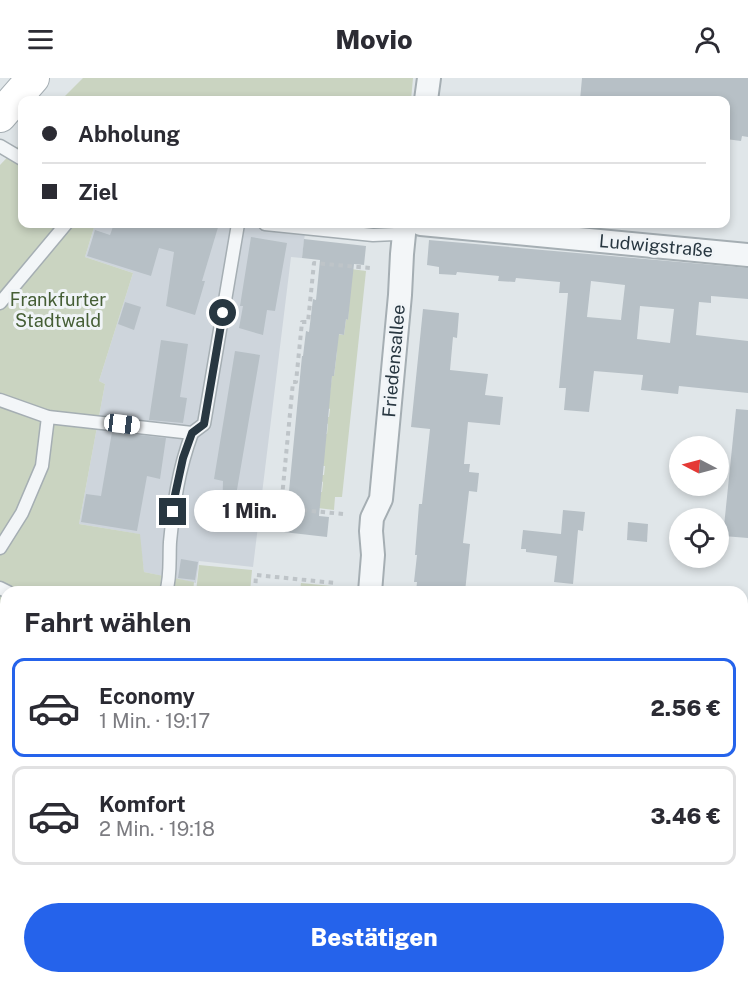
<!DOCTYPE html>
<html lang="de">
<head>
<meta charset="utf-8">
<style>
  body { margin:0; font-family:"Public Sans",sans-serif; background:#f7f7f7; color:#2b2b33; height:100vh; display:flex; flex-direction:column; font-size:22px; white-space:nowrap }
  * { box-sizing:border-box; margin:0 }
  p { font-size:20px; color:#7c7c81 }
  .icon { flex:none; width:33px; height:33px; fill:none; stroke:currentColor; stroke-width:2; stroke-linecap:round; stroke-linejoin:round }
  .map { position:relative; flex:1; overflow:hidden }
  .side { position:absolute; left:0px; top:508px; width:748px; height:398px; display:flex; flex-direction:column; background:#fff; border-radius:18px 18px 0 0; box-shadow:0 3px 9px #0003 }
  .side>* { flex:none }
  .top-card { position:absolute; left:18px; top:18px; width:712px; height:132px; border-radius:12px; box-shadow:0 3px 9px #0003; display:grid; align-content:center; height:132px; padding:0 24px; background:#fff }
  .needle { width:39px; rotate:276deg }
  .tools { position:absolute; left:669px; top:358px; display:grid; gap:12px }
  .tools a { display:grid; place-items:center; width:60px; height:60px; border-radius:50%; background:#fff; box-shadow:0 3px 9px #0003; font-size:30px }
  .end { position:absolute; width:27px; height:27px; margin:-14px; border:8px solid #283741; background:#fff; box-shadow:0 0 0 3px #fff }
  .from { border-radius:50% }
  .bubble { position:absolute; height:42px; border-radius:21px; background:#fff; box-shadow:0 3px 9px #0003; font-size:20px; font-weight:800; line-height:42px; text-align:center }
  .car { position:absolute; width:18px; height:36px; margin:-18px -9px; border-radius:8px; box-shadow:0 0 4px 2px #0007; background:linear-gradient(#fff 24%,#345 0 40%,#fff 0 76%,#345 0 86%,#fff 0) }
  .top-card b { display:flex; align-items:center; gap:21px; height:57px; font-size:22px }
  .top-card b+b { border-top:2px solid #e1e1e2 }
  .top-card i { width:15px; height:15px; background:#2b2b33 }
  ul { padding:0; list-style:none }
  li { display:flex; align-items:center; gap:18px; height:99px; margin:0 12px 9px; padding:0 12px; border:3px solid #e1e1e2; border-radius:12px }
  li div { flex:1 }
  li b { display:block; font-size:22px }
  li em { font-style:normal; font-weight:800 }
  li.current { border-color:#2563eb }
  li>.icon { width:54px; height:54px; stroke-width:1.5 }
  h2 { padding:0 24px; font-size:27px; line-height:72px }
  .button { display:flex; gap:12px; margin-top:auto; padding:12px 24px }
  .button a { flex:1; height:69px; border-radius:36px; background:#2563eb; color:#fff; font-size:24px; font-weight:800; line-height:69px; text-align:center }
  header { display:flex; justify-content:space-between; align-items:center; height:78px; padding:0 24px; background:#fff; font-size:27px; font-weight:800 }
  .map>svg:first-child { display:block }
  .built { fill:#ced5dc }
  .green { fill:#cad4c1 }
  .building { fill:#b7c0c6; fill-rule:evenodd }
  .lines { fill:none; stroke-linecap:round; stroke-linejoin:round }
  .service-casing { stroke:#a5aeb3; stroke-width:15 }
  .minor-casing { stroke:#a5aeb3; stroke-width:26 }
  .secondary-casing { stroke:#a5aeb3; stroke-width:34 }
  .path { stroke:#bec4c8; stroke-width:4; stroke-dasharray:4.5 4.5; stroke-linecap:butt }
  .service { stroke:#f3f6f8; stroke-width:12 }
  .minor { stroke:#f3f6f8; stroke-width:22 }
  .secondary { stroke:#fff; stroke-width:32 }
  .route { stroke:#283741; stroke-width:8 }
  .labels { text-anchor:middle; stroke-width:6; stroke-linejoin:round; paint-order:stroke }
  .street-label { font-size:18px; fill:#283741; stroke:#f0f4f7 }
  .park-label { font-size:18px; fill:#455e35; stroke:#f0f4f7 }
</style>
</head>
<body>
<header><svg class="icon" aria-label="menu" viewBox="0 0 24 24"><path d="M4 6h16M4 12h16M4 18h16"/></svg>Movio<svg class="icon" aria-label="person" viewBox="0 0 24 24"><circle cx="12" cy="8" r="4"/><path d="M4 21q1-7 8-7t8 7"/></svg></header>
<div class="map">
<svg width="748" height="905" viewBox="0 0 748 905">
  <rect width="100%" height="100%" fill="#e0e6e9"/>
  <polygon class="built" points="95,146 306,146 302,180 291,179 253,489 199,483 196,505 144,494 139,456 79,446 105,306 99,303 133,195 85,179"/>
  <g class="green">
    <polygon points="83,0 413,0 411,22 61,22"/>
    <polygon points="22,64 22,146 95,146 85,179 133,195 99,303 105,306 79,446 140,456 144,494 194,504 193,514 6,514 6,900 289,900 289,905 0,905 0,87"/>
    <polygon points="351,191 366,193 342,419 335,419 334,432 318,430 320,414 322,414 323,404 321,403 322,397 324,397 325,388 323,388 325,356 327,356 328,346 326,345 327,339 329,339 330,331 328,330 332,298 334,298 337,273 335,272 337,256 344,257 346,241 348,242"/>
    <polygon points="199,487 252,492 250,514 196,514"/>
    <polygon points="301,505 332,508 332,514 300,514"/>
  </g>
  <g class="building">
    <polygon points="582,0 748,0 748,59 742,58 741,63 726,61 726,22 580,22"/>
    <polygon points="114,146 219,146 202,203 205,203 195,237 166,228 174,174 159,170 151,198 87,178 95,152 110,157"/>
    <polygon points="251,159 287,165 275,233 267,232 263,257 239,250 243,228 240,228"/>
    <polygon points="304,161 366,168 364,187 354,186 348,242 346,241 344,257 339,256 334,298 332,298 319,438 329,439 327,459 257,451 259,431 287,434 302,278 303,278 306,253 309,254 313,221 316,222 320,182 302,180"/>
    <path d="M429,162L748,190V221L711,218V225L699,224L696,257L748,263V315L679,308L678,316L641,312L643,297L594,293L589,334L564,332L566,310H559L568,215H559L560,204L516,200L515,204L498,203L499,198L457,194L456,197L439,196V189L427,187ZM591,203L625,207L621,242L587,239ZM640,228L674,231L670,265L637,261Z"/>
    <polygon points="125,224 141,229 134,252 118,246"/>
    <polygon points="423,231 459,235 457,260 453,259 450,292 488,296 485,317 503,319 500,347 468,344 464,386 470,386 469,394 479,395 477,414 469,413 463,465 470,466 465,514 416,514 417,504 414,504 417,477 415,477 419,426 422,426 430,351 411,349"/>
    <polygon points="161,262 188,266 180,319 187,320 183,345 149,342"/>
    <polygon points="235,273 260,277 232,441 222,440 223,403 214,401"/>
    <polygon points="736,331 748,332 748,460 723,458"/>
    <polygon points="112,354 166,360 160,401 147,398 137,453 81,444 86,416 101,418"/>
    <polygon points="563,432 585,434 583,453 578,452 573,506 554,504 557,478 526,474 526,471 521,471 523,452 561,456"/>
    <polygon points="628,444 648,446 647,464 627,462"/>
    <polygon points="181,481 198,484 195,502 178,500"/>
  </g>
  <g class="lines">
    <defs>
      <g id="service">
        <polyline points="0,68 22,81"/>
        <polyline points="265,146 373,157 395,156 403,159"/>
        <polyline points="0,225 66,146"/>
        <polyline points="0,322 48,339 192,355 204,346 238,146"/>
        <polyline points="0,470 22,435 42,388 48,339"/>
        <polyline points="0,510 8,514"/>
        <path d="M166,514C171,499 169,481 170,464C174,424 178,393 192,355"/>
      </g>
      <g id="minor">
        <polyline points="426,22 429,0"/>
        <polyline points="421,146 748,177"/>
        <polyline points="370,514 373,477 371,453 372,440 381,421 400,217 402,176 405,146"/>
        <polyline points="742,717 748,718"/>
        <polyline points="331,905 334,900"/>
      </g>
      <polyline id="secondary" points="0,38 33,0"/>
    </defs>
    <use href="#service" class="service-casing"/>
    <use href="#minor" class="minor-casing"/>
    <use href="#secondary" class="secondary-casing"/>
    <g class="path">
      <polyline points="343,436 281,430 293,304 296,304 302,244 308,244 314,185 370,190"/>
      <polyline points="255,514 256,497 335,505"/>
      <polyline points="0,724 6,729"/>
      <polyline points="220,900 226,905"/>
    </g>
    <use href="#service" class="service"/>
    <use href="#minor" class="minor"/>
    <use href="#secondary" class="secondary"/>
  </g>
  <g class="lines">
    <polyline class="route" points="173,434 175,417 183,380 192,355 204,346 223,235"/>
  </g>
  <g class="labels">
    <g class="street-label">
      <text transform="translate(656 168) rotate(5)" y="6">Ludwigstraße</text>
      <text transform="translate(394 283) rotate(-85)" y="6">Friedensallee</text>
    </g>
    <g class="park-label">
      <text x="58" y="228">Frankfurter<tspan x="58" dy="21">Stadtwald</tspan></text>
    </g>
  </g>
</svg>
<div class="tools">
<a><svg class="needle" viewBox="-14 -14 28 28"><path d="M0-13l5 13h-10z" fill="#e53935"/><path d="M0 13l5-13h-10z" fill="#7c7c81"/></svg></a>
<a><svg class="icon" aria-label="locate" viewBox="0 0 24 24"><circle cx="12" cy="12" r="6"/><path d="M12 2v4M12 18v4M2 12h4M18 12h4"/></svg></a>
</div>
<i class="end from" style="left:223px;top:235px"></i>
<i class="end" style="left:173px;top:434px"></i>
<div class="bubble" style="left:194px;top:412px;width:111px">1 Min.</div>
<i class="car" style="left:122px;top:346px;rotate:97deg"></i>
<div class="top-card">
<b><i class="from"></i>Abholung</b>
<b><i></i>Ziel</b>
</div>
<section class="side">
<h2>Fahrt wählen</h2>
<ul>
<li class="current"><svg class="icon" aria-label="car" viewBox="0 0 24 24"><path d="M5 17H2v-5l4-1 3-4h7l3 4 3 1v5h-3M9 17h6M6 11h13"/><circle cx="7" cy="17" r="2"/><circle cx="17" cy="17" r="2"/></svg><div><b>Economy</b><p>1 Min. · 19:17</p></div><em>2.56 €</em></li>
<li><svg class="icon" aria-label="car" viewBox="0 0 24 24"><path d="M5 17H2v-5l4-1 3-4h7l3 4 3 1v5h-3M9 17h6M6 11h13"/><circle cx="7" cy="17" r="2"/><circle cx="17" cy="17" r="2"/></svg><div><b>Komfort</b><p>2 Min. · 19:18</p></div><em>3.46 €</em></li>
</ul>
<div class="button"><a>Bestätigen</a></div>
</section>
</div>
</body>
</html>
